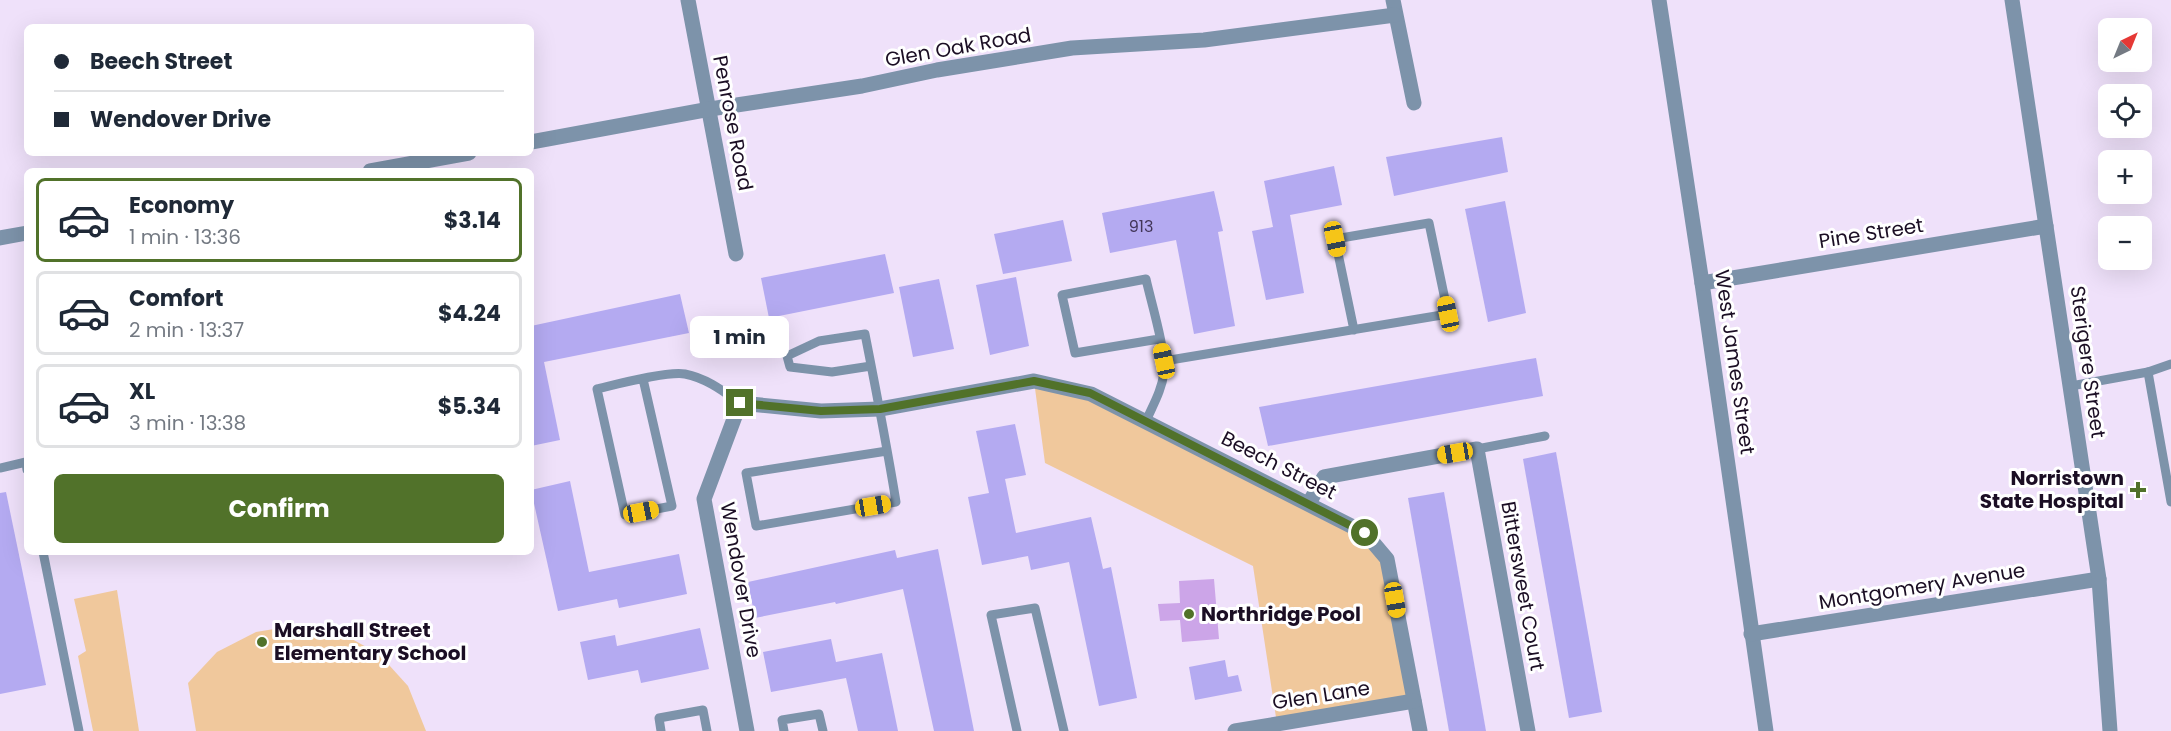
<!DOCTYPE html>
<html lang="en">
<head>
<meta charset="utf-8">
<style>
  body { margin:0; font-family:Poppins,sans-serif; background:#f6f6f7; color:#1f2937; height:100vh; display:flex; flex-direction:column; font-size:22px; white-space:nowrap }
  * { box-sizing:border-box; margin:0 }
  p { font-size:20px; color:#747a83 }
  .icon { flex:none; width:33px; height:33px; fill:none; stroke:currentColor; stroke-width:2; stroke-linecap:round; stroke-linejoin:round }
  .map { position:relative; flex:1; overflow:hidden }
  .side { position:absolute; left:24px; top:168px; width:510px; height:387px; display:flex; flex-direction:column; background:#fff; border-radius:9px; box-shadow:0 6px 24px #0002 }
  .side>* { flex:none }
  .top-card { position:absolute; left:24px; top:24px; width:510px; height:132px; border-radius:9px; box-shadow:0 6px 24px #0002; display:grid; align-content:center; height:132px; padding:0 30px; background:#fff }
  .needle { width:39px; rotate:43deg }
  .buttons { position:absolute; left:2098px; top:18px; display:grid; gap:12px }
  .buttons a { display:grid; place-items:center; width:54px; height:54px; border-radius:9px; background:#fff; box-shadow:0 6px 24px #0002; font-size:30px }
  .end { position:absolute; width:27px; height:27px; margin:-14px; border:8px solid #51722a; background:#fff; box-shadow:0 0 0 3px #fff }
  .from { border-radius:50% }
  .bubble { position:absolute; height:42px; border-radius:9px; background:#fff; box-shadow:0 6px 24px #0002; font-size:20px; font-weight:700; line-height:42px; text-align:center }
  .car { position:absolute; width:18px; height:36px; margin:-18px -9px; border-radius:8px; box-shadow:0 0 4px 2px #0007; background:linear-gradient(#f5c518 24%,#345 0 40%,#f5c518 0 76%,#345 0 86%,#f5c518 0) }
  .top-card b { display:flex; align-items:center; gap:21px; height:57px; font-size:22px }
  .top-card b+b { border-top:2px solid #e0e1e3 }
  .top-card i { width:15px; height:15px; background:#1f2937 }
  ul { padding:10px 0 0; list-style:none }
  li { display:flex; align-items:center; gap:18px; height:84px; margin:0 12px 9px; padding:0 18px; border:3px solid #e0e1e3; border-radius:9px }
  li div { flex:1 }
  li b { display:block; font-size:22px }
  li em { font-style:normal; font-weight:700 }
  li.on { border-color:#51722a }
  li>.icon { width:54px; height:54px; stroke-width:1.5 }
  .cta { display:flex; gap:12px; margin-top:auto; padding:12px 30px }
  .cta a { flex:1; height:69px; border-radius:9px; background:#51722a; color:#fff; font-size:24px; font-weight:700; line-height:69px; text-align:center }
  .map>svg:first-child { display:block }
  .green { fill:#f0c89c }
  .water { fill:#cca5e8 }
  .building { fill:#b4aaf1 }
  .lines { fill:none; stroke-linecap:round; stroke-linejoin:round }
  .service { stroke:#7d93aa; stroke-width:9 }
  .minor { stroke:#7d93aa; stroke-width:15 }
  .tertiary { stroke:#7d93aa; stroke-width:15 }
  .route { stroke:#51722a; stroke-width:8 }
  .poi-dot { fill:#51722a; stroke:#fff; stroke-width:2 }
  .labels { text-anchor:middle; stroke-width:6; stroke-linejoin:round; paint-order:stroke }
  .number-label { font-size:16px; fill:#413557 }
  .street-label { font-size:20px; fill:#1b0e24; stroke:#fff }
  .poi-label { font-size:20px; font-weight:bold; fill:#1b0e24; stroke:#fff; text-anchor:start }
</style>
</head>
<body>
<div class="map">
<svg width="2171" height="731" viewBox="0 0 2171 731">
  <rect width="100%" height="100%" fill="#efe1fa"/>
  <g class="green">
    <polygon points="1034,381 1091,394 1365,533 1387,559 1414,701 1277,724 1253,566 1045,463"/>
    <polygon points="117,590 139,731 93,731 78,656 86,651 74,599"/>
    <polygon points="298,625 341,633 379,654 408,686 426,731 196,731 188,683 217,652 256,632"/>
  </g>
  <polygon class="water" points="1214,579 1219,639 1182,642 1180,620 1160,621 1158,604 1180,603 1179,581"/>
  <g class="building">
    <polygon points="1502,137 1508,172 1394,196 1386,157"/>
    <polygon points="1334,166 1342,205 1290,215 1304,293 1266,300 1252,231 1273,227 1264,181"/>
    <polygon points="1214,191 1223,231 1218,232 1235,326 1194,334 1176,240 1110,253 1102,213"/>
    <polygon points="1505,201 1526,313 1488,322 1465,209"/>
    <polygon points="1063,220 1072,261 1003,274 994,234"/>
    <polygon points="885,254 894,293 769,318 761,278"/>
    <polygon points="1016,277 1029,346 990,355 976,285"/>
    <polygon points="939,279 954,349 913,357 899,287"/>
    <polygon points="680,294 689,333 544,362 560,440 531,446 531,326"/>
    <polygon points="1536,358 1543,396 1268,446 1259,407"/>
    <polygon points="1015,424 1026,475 1005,479 1016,533 1091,517 1103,569 1111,567 1137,698 1099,706 1069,562 1031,570 1028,556 982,565 968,497 989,493 976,431"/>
    <polygon points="1556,452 1602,712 1569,718 1523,459"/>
    <polygon points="570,481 589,572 679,554 687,594 619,608 617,599 558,611 531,490"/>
    <polygon points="6,492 46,685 0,694 0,493"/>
    <polygon points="1444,492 1486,731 1449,731 1408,498"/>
    <polygon points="938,549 974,731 934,731 903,589 836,604 835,602 755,618 748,582 895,550 897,558"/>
    <polygon points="700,628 709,669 641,683 638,670 588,680 580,642 615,635 617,646"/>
    <polygon points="831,639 836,662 882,653 898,731 858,731 846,678 771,692 763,652"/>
    <polygon points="1225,660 1228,677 1238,675 1242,691 1195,700 1189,667"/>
  </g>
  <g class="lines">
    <g class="service">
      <polyline points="1164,361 1448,314 1429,223 1335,239 1354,330"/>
      <path d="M871,366L832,372L790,367L787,356L819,341L865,334C876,390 887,446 896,502L756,526L746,473L887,451"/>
      <polyline points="2148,372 2171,502"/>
      <path d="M643,379L672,506L625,515L597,389C618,384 667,371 685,374C706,378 723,391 740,403"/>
      <polyline points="2071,386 2148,372 2171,364"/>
      <path d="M1146,421C1153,405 1162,390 1164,372C1166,350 1151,302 1146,279L1062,295L1075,353L1159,339"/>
      <polyline points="1477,449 1545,436"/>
      <polyline points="0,468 26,462 27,470"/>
      <polyline points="43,552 79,731"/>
      <polyline points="661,731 659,718 703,710 707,731"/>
      <polyline points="784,731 782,720 819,714 823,731"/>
      <polyline points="1017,731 991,615 1035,608 1064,731"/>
    </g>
    <g class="minor">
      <polyline points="688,0 736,254"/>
      <polyline points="1393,0 1414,103"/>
      <polyline points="1659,0 1702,283 1766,731"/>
      <polyline points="531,142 710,109 862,86 937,70 1072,48 1204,40 1395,15"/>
      <polyline points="370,171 469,153"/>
      <polyline points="0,238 27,233"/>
      <polyline points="1702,283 2046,226"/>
      <polyline points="1309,503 1324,477 1477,449 1528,731"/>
      <polyline points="1751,634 2099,579"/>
      <polyline points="747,731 704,499 740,403 821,411 880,409 1034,381 1091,394 1365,533 1387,559 1420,731"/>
      <polyline points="1235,731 1414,701"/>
    </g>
    <polyline class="tertiary" points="2012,0 2099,579 2110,731"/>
  </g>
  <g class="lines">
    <polyline class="route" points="740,403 821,411 880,409 1034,381 1090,393 1365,533"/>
  </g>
  <g class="poi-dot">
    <path d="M2135 481h6v6h6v6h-6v6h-6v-6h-6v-6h6z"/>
    <circle cx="1189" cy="614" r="6"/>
    <circle cx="262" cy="642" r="6"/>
  </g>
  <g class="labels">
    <g class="number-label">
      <text x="1141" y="232">913</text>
    </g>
    <g class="street-label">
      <text transform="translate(958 47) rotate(-10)" y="7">Glen Oak Road</text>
      <text transform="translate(733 123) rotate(79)" y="7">Penrose Road</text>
      <text transform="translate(1871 233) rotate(-9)" y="7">Pine Street</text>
      <text transform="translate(1735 362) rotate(82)" y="7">West James Street</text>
      <text transform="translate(2088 362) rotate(82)" y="7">Sterigere Street</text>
      <text transform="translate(1279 465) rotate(27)" y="7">Beech Street</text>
      <text transform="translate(741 580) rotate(80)" y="7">Wendover Drive</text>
      <text transform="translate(1523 586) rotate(80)" y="7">Bittersweet Court</text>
      <text transform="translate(1922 586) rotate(-9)" y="7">Montgomery Avenue</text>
      <text transform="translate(1321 695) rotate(-9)" y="7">Glen Lane</text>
    </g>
    <g class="poi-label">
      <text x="2124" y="485" text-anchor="end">Norristown<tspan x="2124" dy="23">State Hospital</tspan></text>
      <text x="1201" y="621">Northridge Pool</text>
      <text x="274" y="637">Marshall Street<tspan x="274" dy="23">Elementary School</tspan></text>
    </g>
  </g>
</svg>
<div class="buttons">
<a><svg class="needle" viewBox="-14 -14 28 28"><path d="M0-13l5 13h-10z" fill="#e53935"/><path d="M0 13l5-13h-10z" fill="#747a83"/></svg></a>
<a><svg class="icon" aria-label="locate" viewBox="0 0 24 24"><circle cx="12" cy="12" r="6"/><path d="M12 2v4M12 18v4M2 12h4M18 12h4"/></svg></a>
<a>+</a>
<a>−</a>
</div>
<i class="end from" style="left:1365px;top:533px"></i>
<i class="end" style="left:740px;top:403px"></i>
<div class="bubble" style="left:690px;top:316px;width:99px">1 min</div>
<i class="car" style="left:1335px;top:239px;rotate:168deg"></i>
<i class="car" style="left:1448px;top:314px;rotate:348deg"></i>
<i class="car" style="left:1164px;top:361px;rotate:348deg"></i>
<i class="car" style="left:1455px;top:453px;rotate:260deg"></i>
<i class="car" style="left:873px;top:506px;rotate:80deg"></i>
<i class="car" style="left:641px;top:512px;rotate:79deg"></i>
<i class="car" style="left:1395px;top:600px;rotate:170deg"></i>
<div class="top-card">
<b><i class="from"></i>Beech Street</b>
<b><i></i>Wendover Drive</b>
</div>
<section class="side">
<ul>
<li class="on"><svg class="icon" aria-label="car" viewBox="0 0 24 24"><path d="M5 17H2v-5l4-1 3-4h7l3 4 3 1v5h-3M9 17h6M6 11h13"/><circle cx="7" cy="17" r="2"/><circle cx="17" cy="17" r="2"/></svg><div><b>Economy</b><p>1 min · 13:36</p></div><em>$3.14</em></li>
<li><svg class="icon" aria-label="car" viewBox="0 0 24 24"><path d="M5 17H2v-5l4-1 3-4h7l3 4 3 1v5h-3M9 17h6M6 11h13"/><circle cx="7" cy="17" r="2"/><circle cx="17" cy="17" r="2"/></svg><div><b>Comfort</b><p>2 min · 13:37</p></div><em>$4.24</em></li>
<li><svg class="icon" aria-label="car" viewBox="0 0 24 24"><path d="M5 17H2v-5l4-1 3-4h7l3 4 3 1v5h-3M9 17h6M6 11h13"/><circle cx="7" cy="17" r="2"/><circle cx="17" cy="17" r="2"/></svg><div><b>XL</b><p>3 min · 13:38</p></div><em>$5.34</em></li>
</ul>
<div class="cta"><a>Confirm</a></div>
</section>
</div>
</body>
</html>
